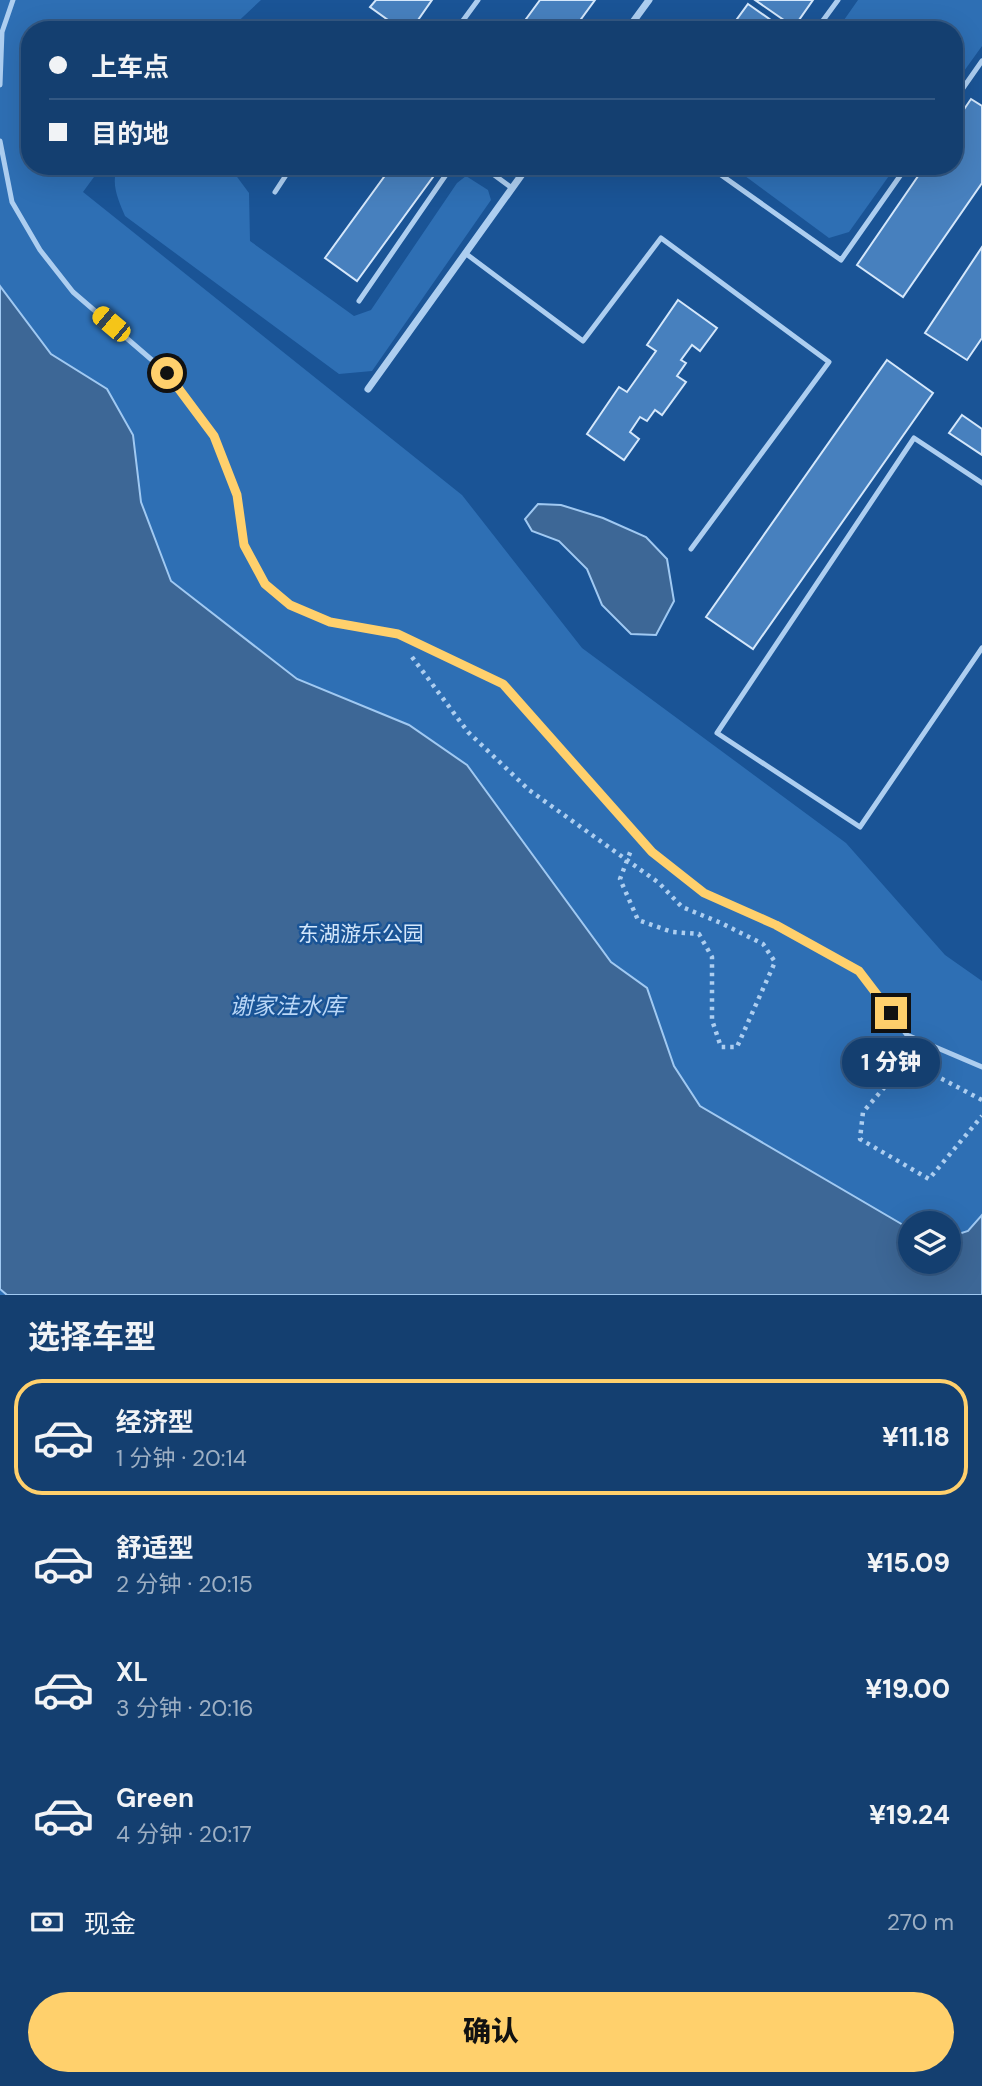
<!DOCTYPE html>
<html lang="zh">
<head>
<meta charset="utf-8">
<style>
  body { margin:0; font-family:"DM Sans","Noto Sans SC",sans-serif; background:#1d4675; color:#f1f3f6; height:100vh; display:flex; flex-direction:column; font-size:26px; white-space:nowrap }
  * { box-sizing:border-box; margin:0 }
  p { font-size:23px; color:#9dafc3 }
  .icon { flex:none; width:38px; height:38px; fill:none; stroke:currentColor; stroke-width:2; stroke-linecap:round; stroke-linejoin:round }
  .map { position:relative; height:1295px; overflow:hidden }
  .details { display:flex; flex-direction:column; background:#143f70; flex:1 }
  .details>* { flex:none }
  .banner { position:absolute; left:21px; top:21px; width:942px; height:154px; border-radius:28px; box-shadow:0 7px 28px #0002,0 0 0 2px #335883; display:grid; align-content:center; height:154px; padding:0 28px; background:#143f70 }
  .buttons { position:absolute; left:898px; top:1211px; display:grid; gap:14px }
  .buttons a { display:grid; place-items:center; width:63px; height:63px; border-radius:50%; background:#143f70; box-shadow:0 7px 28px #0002,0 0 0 2px #335883; font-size:35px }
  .end { position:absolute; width:32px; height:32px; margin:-16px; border:9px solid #ffd06c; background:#111; box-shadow:0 0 0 4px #111 }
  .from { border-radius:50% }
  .bubble { position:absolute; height:49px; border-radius:24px; background:#143f70; box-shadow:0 7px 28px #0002,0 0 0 2px #335883; font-size:23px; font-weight:800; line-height:49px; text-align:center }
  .car { position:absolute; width:21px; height:42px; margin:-21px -10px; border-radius:9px; box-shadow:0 0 5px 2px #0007; background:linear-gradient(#f5c518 24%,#345 0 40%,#f5c518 0 76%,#345 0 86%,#f5c518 0) }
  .banner b { display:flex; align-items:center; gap:24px; height:66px; font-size:26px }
  .banner b+b { border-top:2px solid #335883 }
  .banner i { width:18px; height:18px; background:#f1f3f6 }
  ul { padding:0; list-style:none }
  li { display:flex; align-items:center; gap:21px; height:116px; margin:0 14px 10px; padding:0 14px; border:4px solid transparent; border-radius:28px }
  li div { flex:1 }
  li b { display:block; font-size:26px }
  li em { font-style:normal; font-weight:800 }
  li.active { border-color:#ffd06c }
  li>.icon { width:63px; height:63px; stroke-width:1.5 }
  h2 { padding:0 28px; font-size:32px; line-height:84px }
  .pay { display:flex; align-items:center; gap:18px; height:77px; padding:0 28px; font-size:26px }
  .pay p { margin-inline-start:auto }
  .primary-button { display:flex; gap:14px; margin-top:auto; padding:14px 28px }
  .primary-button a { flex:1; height:80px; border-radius:42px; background:#ffd06c; color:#111; font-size:28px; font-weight:800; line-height:80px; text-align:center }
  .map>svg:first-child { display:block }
  .green { fill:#2e6fb4; fill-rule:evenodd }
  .water { fill:#3d6796; stroke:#a0c9f2; stroke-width:2 }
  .building { fill:#4780be; stroke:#d4e7fb; stroke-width:2 }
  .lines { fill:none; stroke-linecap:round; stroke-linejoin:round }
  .path { stroke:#adcef0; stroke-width:4.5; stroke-dasharray:3.5 5; stroke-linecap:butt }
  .lane { stroke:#adcef0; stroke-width:5 }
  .street { stroke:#adcef0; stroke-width:7 }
  .route { stroke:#ffd06c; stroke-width:9 }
  .labels { text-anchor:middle; stroke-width:5; stroke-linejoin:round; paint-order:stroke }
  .park-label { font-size:21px; fill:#d4e7fb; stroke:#1a5496 }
  .water-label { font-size:23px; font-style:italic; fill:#bad7f7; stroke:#1a5496 }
</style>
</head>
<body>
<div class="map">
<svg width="982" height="1295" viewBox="0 0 982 1295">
  <rect width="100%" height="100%" fill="#1a5496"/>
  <g class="green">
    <path d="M0,0H261L229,30H30V166H102L83,192L462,495L582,648L846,843L945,955L982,981V1295H0ZM910,1223H948V1262H910Z"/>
    <polygon points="858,0 982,0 982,46 954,85 954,30 837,30"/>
    <path d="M119,166H229L249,193L250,241L354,316L371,310L457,183L466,176L488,190L491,200L372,371L339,374L125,216C119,202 109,181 119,166Z"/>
    <polygon points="742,166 896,166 849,232 829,238 741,173"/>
  </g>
  <g class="water">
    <polygon points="0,286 51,354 107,389 133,435 141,502 171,581 297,679 409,725 467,765 611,962 647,988 674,1066 700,1106 910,1229 910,1262 948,1262 949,1237 968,1231 982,1215 982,1295 7,1295 0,1289"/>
    <polygon points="538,504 561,505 603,518 646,537 667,559 674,601 656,635 631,634 602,605 587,569 559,541 532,531 525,519"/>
  </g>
  <g class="building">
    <polygon points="376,0 432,0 411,30 402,30 370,7"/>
    <polygon points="540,0 595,0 573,30 518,30"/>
    <polygon points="755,0 813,0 794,27"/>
    <polygon points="748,4 785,30 729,30"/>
    <polygon points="971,99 982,106 982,183 903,297 857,265 925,166 954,166 954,124"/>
    <polygon points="392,166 441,166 357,281 325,258"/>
    <polygon points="982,247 982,338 967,360 925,333"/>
    <polygon points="678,300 717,328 700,351 692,345 681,360 686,363 677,376 686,382 662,415 655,410 647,421 640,417 630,432 639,439 624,460 587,434 619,387 627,392 656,351 647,345"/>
    <polygon points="887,360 933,393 753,649 706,617"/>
    <polygon points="962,415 982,429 982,455 949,433"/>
  </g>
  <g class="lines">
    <g class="path">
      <polyline points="412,657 468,732 529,790 659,883 682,907 721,923 763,944 775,962 737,1047 721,1047 712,1020 712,957 699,934 672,932 638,920 620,879 631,850"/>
      <polyline points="982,1100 927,1071 896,1074 863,1112 860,1139 929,1179 982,1116"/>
    </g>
    <g class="lane">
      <polyline points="456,30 478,0"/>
      <polyline points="816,30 838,0"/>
      <polyline points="0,85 2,32 13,0"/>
      <polyline points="954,101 982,61"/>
      <polyline points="0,141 12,202 40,250 73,292 167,373 214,436 237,495 244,545 265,584 290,605 330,622 398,634 503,684 651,852 704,893 776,925 859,971 907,1035 982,1067"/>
      <polyline points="482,166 512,188"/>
      <polyline points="717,166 714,170 841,260 907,166"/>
      <polyline points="275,192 292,166"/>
      <polyline points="465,253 583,341 661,238 829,362 691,549"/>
      <polyline points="359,301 452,166"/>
      <polyline points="982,483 914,438 717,733 860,827 982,648"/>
    </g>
    <g class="street">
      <polyline points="627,30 649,0"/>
      <polyline points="368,389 528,166"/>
    </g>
  </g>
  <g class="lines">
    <polyline class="route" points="167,373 214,436 237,495 244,545 265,584 290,605 330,622 398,634 503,684 652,852 704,893 776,925 859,971 891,1013"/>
  </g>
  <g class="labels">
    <g class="park-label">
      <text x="361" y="941">东湖游乐公园</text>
    </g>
    <g class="water-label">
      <text x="287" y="1014">谢家洼水库</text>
    </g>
  </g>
</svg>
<div class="buttons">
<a><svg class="icon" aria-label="layers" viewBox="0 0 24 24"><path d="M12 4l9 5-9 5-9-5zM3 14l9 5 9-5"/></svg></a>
</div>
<i class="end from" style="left:167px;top:373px"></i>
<i class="end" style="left:891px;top:1013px"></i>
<div class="bubble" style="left:842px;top:1038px;width:98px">1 分钟</div>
<i class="car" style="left:111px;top:324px;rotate:310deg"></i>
<div class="banner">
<b><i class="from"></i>上车点</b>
<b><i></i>目的地</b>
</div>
</div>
<section class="details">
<h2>选择车型</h2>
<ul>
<li class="active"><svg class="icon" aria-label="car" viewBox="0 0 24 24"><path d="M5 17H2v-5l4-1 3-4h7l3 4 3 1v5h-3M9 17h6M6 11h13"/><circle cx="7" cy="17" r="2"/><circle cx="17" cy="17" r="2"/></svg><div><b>经济型</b><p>1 分钟 · 20:14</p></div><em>¥11.18</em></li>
<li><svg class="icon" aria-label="car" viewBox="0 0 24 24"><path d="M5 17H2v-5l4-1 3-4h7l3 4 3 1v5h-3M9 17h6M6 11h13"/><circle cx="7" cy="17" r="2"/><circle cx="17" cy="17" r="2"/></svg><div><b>舒适型</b><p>2 分钟 · 20:15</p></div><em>¥15.09</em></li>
<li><svg class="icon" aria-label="car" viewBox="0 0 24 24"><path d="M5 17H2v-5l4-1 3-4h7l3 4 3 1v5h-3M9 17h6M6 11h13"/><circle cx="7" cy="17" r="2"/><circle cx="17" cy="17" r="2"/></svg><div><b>XL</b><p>3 分钟 · 20:16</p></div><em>¥19.00</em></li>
<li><svg class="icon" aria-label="car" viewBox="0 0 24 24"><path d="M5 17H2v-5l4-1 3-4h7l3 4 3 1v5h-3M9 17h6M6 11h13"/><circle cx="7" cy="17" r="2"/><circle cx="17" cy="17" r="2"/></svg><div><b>Green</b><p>4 分钟 · 20:17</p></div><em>¥19.24</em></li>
</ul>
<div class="pay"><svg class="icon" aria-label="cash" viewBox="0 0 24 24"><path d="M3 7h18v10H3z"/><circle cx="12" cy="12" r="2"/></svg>现金<p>270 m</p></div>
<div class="primary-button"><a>确认</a></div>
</section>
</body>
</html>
